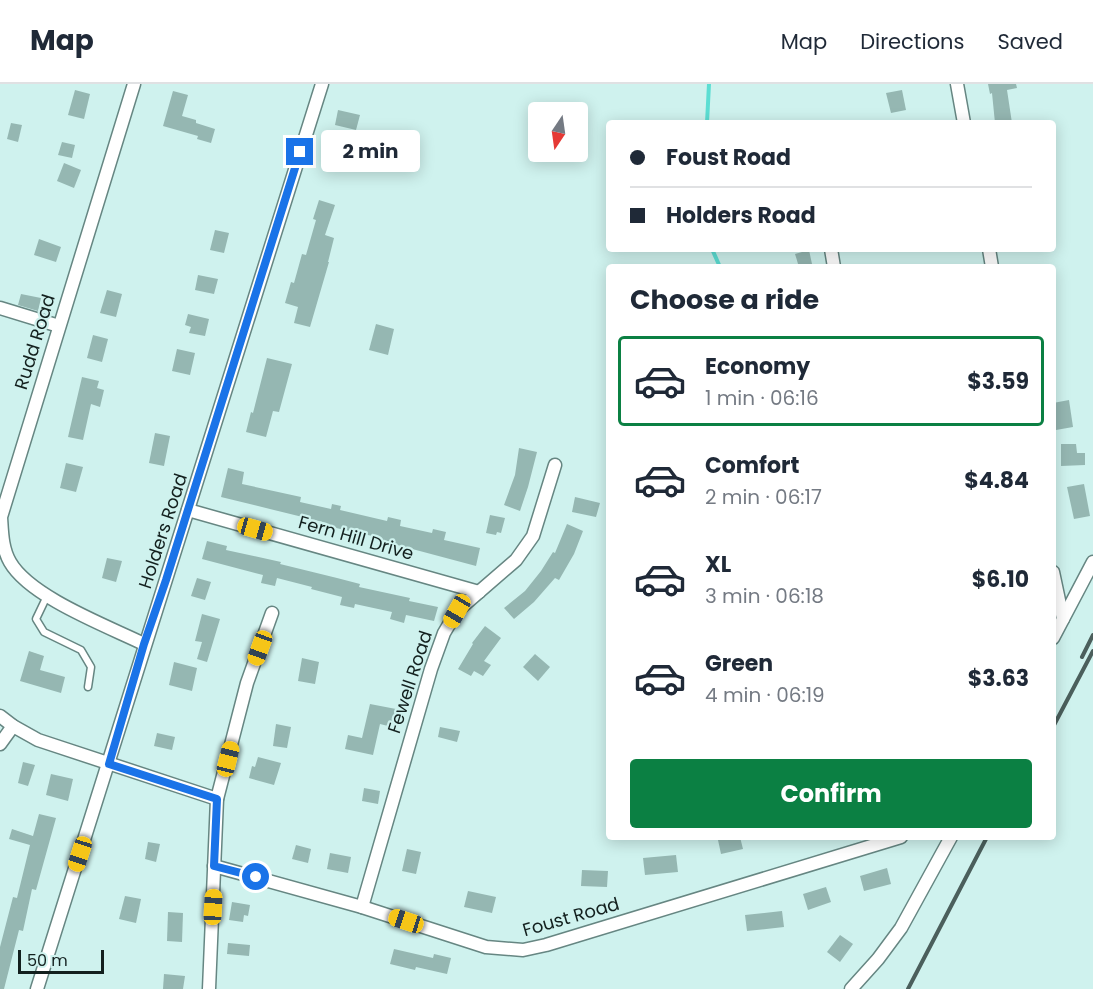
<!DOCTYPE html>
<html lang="en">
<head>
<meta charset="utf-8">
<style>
  body { margin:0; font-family:Poppins,sans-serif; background:#f6f6f7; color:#1f2937; height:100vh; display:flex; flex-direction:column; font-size:22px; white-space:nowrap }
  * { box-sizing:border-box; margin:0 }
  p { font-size:20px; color:#747a83 }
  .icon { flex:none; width:33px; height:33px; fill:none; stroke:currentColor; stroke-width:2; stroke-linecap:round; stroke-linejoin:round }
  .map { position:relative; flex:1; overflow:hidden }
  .drawer { position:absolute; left:606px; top:180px; width:450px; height:576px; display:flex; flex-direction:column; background:#fff; border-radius:6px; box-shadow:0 3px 15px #0003 }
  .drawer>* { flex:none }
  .hud { position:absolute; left:606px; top:36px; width:450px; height:132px; border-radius:6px; box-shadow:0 3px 15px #0003; display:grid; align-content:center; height:132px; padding:0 24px; background:#fff }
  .needle { width:39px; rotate:193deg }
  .buttons { position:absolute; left:528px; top:18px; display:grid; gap:12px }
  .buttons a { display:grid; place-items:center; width:60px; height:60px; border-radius:6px; background:#fff; box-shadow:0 3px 15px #0003; font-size:30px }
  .scale { position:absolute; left:18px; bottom:15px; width:86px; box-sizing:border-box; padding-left:6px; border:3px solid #13201e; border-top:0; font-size:16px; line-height:21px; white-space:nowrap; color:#13201e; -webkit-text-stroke:4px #cff2ee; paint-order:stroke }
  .end { position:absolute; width:27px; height:27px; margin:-14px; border:8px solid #1a73e8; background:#fff; box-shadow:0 0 0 3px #fff }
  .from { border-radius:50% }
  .bubble { position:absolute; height:42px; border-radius:6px; background:#fff; box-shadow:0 3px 15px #0003; font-size:20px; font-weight:700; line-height:42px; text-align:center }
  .car { position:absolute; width:18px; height:36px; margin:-18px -9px; border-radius:8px; box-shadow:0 0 4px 2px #0007; background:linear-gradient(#f5c518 24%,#345 0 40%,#f5c518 0 76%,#345 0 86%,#f5c518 0) }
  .hud b { display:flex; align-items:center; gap:21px; height:57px; font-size:22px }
  .hud b+b { border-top:2px solid #e0e1e3 }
  .hud i { width:15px; height:15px; background:#1f2937 }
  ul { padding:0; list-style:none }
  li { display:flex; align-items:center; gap:18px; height:90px; margin:0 12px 9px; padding:0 12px; border:3px solid transparent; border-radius:6px }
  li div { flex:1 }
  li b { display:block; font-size:22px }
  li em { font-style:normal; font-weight:700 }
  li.current { border-color:#0b8043 }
  li>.icon { width:54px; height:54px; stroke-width:1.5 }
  h2 { padding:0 24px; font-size:27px; line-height:72px }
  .cta { display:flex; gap:12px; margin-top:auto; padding:12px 24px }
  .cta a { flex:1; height:69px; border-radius:6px; background:#0b8043; color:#fff; font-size:24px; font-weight:700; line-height:69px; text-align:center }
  header { display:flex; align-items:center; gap:36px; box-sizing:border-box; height:84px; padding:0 30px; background:#fff; border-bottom:2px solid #e0e1e3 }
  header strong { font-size:28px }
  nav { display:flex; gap:33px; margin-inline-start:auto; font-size:21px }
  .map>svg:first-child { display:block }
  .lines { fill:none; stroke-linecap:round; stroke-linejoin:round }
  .stream { stroke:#5cded3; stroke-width:4 }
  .building { fill:#95b7b2 }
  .service-casing { stroke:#668682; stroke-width:9 }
  .minor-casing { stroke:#668682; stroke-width:15 }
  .service { stroke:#fff; stroke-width:6 }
  .minor { stroke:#fff; stroke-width:12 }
  .rail { stroke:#4b5f5c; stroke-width:4 }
  .route { stroke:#1a73e8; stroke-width:8 }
  .labels { text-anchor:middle; stroke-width:4.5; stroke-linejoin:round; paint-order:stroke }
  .street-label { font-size:18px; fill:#13201e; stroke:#cff2ee }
</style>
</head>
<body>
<header>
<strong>Map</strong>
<nav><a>Map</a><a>Directions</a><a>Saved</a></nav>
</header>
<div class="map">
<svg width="1093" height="905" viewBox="0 0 1093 905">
  <rect width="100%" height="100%" fill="#cff2ee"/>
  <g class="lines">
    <g class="stream">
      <polyline points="707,39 709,0"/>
      <polyline points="712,165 720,183"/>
    </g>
  </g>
  <g class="building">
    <polygon points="988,0 1016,0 1017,4 1007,6 1012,39 995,39 992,9 990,10"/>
    <polygon points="75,6 90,10 84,35 68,31"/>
    <polygon points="902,6 906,26 891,29 886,9"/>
    <polygon points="173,7 188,11 182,32 196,36 196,39 215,45 211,59 197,55 198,52 163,42"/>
    <polygon points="338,26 360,31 356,46 335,41"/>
    <polygon points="11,39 22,41 18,58 7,55"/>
    <polygon points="62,58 75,61 72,74 58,71"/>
    <polygon points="328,63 344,68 340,82 324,77"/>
    <polygon points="64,79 81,86 74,104 57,97"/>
    <polygon points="319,116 335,121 325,151 334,154 328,178 329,178 310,243 294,239 298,223 285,219 291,198 294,199 302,170 306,171 316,136 313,135"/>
    <polygon points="215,146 229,149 224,169 210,166"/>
    <polygon points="39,155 61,163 56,178 34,171"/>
    <polygon points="809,166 812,180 799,183 795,170"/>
    <polygon points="198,191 218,195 214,210 195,206"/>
    <polygon points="107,206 122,210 116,233 100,229"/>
    <polygon points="21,210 41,214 38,227 18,221"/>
    <polygon points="188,230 209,235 205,252 189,249 191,243 185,241"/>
    <polygon points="376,240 394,245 388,271 369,266"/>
    <polygon points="93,251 108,255 102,278 87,274"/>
    <polygon points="177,265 195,269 190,291 172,287"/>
    <polygon points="267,274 292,280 279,328 273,327 266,353 246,348 251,328 253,329"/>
    <polygon points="82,293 99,297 97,304 104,306 100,323 91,320 83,356 68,353"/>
    <polygon points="1069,316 1073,343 1056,346 1053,319"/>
    <polygon points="155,349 170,352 164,382 149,379"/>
    <polygon points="1061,360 1076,360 1077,369 1085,369 1085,381 1061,382"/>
    <polygon points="519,364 537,368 528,403 520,427 504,421 515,391"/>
    <polygon points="66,379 83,383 76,408 60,404"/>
    <polygon points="228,384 244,388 242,400 301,413 300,418 331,425 332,420 341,422 340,426 387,437 388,433 401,436 400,442 432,449 433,445 446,448 444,456 480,464 476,482 401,462 377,455 377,453 327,442 327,439 221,413"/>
    <polygon points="1084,400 1090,432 1074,435 1067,403"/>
    <polygon points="575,413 600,419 596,433 572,428"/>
    <polygon points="490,431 505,434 501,449 497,448 496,451 486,449"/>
    <polygon points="567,440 583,447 574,470 559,496 555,494 534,518 514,535 504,524 525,507 541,487 553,468 555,469"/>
    <polygon points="207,457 227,462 226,466 281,478 280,480 337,494 360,500 359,503 410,514 409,517 438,523 434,537 406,531 404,539 390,535 392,528 355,520 354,524 340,521 342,513 311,505 312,503 277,494 275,502 261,499 263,491 202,475"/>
    <polygon points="107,474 122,477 116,498 102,494"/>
    <polygon points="197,494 211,498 205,516 191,512"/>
    <polygon points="202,530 220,535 207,578 197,575 202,558 195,557"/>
    <polygon points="485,542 501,554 484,577 491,581 483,592 474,587 471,592 458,585 473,560 472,559"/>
    <polygon points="29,567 44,572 40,586 65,593 61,609 20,597"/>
    <polygon points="535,570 550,583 538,597 523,583"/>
    <polygon points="302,574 319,578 315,600 298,597"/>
    <polygon points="174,578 197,584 192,607 169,601"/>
    <polygon points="370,620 396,625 392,643 380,640 373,671 345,665 348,651 362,654"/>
    <polygon points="276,640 291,643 287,664 273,662"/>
    <polygon points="440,643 460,647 457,658 438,653"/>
    <polygon points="157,649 175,653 172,666 154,662"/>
    <polygon points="258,673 281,679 274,701 249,694 252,682 255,683"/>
    <polygon points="23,678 35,681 28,702 18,699"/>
    <polygon points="51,690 73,695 68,717 46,711"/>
    <polygon points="364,704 380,707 378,720 362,717"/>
    <polygon points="39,730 56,734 36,806 32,805 23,847 19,846 4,905 0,905 0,863 13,813 17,814 30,761 9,755 12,745 33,752"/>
    <polygon points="734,753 740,753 743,765 721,770 718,756"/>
    <polygon points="148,758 160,760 156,778 145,775"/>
    <polygon points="296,761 311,765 308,779 292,775"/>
    <polygon points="407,765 421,768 416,790 402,787"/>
    <polygon points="330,769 351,773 348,789 327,785"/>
    <polygon points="676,771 678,788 645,791 643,774"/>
    <polygon points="887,784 891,800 864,807 860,792"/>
    <polygon points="582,786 608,787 607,803 581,802"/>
    <polygon points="826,803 831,818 808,826 803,810"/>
    <polygon points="468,807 496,813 492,829 464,823"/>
    <polygon points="125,812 141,815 136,839 119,835"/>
    <polygon points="232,818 250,821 248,832 244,831 243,838 229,836"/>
    <polygon points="782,827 784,843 747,847 745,831"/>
    <polygon points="168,828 183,829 182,858 167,857"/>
    <polygon points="840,851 853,860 840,878 827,868"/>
    <polygon points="228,859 250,861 249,872 227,870"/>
    <polygon points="394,865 433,874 434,870 451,874 447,890 416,883 415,886 390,880"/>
    <polygon points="164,890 185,892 183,905 163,905"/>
  </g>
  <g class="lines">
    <defs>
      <polyline id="service" points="47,512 36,535 44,548 81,566 91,583 88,603"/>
      <g id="minor">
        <path d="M134,0L1,433C2,448 2,464 10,478C30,513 107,542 144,560"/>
        <polyline points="957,0 964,39"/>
        <polyline points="831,165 834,183"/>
        <polyline points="989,165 992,183"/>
        <polyline points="0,224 59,242"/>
        <polyline points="188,426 479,508"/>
        <polyline points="1053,488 1063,535"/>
        <polyline points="1053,554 1093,478"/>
        <polyline points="0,632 13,642 38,656 217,715"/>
        <polyline points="0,660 13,642"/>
        <polyline points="214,782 362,823 486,863 523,866 546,861 901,753"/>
        <polyline points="362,823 431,585 444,549 457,527 516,476 533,452 555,381"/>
        <polyline points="37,905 322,0"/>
        <polyline points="209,905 217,715 247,599 272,529"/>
        <polyline points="851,905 878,875 901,844 951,753"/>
      </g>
    </defs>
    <use href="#service" class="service-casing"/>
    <use href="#minor" class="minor-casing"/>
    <use href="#service" class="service"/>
    <use href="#minor" class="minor"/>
    <g class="rail">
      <polyline points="1082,573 1093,551"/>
      <polyline points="1053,643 1093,567"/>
      <polyline points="908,905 987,753"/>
    </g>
  </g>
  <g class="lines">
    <polyline class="route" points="256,793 214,782 217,715 109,680 144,560 166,496 300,68"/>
  </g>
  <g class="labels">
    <g class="street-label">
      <text transform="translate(35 258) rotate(-73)" y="6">Rudd Road</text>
      <text transform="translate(163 447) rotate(-72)" y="6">Holders Road</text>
      <text transform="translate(356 454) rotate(16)" y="6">Fern Hill Drive</text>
      <text transform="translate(410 598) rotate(-72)" y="6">Fewell Road</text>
      <text transform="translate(571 833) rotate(-16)" y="6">Foust Road</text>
    </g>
  </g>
</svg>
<div class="buttons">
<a><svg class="needle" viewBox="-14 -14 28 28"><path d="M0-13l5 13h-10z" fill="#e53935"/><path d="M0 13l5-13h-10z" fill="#747a83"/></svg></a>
</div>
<div class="scale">50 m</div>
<i class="end from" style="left:256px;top:793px"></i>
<i class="end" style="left:300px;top:68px"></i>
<div class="bubble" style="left:321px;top:46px;width:99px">2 min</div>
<i class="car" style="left:255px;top:445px;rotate:106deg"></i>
<i class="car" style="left:457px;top:527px;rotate:210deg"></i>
<i class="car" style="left:260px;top:564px;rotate:200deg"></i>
<i class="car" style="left:228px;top:675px;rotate:14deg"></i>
<i class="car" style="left:80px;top:770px;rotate:198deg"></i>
<i class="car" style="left:213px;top:823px;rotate:3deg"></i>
<i class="car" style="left:406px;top:837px;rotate:288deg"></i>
<div class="hud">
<b><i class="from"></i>Foust Road</b>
<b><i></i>Holders Road</b>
</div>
<section class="drawer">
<h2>Choose a ride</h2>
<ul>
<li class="current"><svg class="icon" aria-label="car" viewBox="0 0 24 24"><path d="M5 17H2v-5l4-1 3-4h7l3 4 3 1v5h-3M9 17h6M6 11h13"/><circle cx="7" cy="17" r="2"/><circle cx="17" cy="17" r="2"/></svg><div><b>Economy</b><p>1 min · 06:16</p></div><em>$3.59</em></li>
<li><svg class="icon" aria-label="car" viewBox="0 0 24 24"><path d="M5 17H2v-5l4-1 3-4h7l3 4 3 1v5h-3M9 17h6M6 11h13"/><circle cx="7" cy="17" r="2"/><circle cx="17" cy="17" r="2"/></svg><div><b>Comfort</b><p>2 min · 06:17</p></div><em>$4.84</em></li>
<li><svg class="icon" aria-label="car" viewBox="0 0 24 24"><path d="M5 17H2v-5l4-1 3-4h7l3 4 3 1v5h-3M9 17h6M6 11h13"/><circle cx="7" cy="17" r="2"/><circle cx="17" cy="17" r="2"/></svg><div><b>XL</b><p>3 min · 06:18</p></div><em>$6.10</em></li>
<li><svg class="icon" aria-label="car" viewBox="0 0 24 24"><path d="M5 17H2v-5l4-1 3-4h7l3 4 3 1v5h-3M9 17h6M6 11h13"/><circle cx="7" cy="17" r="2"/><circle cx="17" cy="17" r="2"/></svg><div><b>Green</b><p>4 min · 06:19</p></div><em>$3.63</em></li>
</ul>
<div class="cta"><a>Confirm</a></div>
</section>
</div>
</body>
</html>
